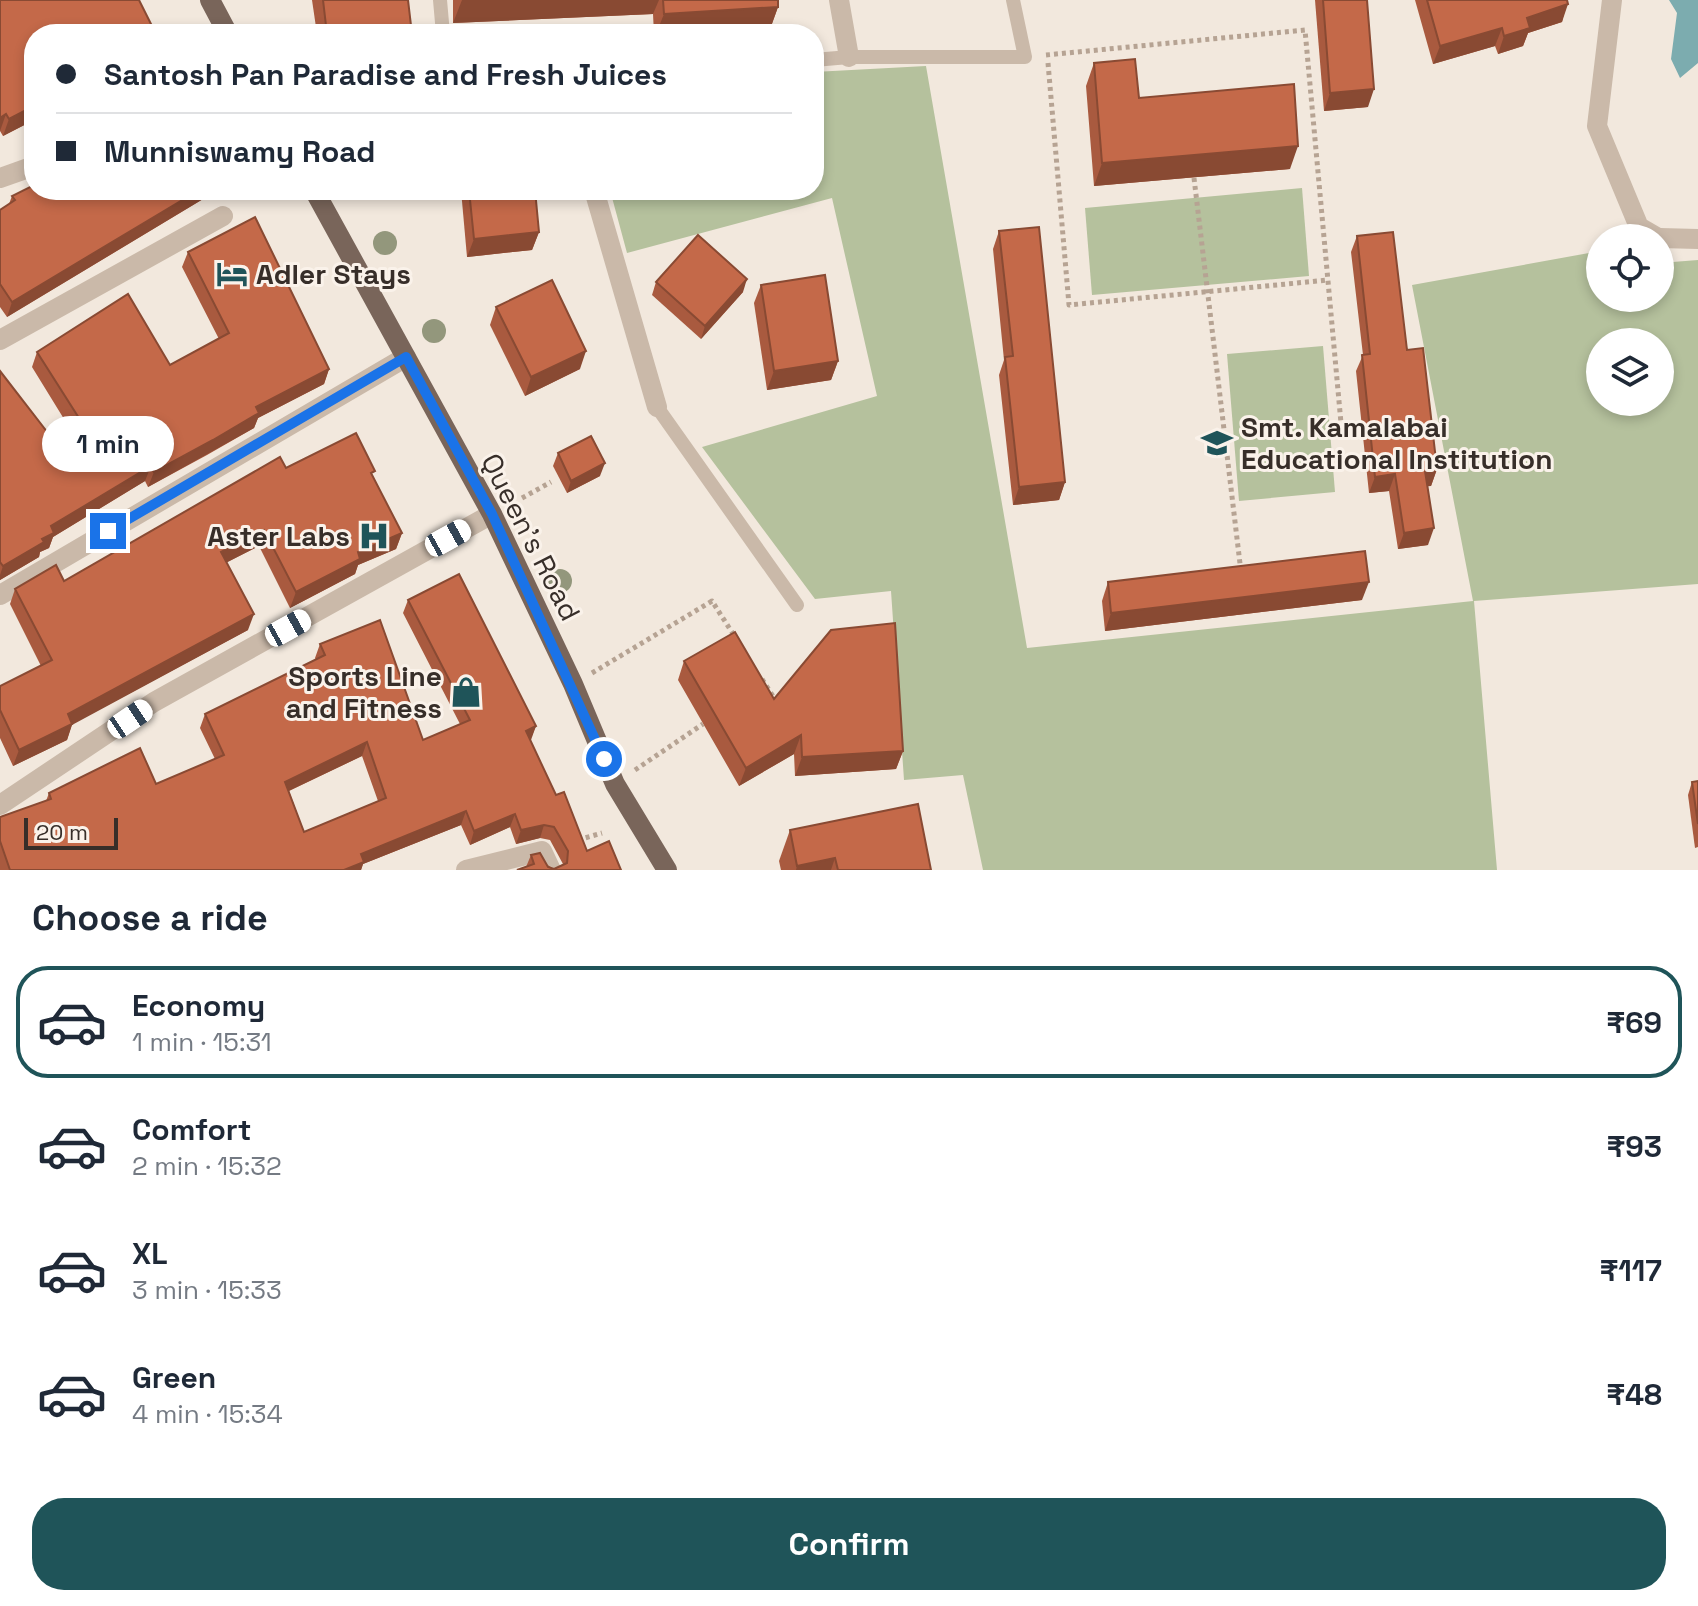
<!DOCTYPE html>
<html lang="en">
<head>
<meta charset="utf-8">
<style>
  body { margin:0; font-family:"Space Grotesk",sans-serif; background:#f2f2f3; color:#1f2937; height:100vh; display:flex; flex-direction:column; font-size:30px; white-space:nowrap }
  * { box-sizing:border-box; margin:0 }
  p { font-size:26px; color:#747a83 }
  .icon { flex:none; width:44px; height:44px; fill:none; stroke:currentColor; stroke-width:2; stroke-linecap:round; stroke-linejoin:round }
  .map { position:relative; height:870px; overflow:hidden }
  .details { display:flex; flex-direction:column; background:#fff; flex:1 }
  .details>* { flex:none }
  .top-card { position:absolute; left:24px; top:24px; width:800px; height:176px; border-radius:32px; box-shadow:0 4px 12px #0003; display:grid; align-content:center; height:176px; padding:0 32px; background:#fff }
  .controls { position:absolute; left:1586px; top:224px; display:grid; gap:16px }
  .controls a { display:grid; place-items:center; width:88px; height:88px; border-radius:50%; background:#fff; box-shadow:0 4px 12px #0003; font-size:40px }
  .scale { position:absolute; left:24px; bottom:20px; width:94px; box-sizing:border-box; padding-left:8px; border:4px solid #372e29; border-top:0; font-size:22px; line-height:28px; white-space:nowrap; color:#372e29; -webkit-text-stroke:6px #faf2ea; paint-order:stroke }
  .end { position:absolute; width:36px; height:36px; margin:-18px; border:10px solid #1a73e8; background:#fff; box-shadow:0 0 0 4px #fff }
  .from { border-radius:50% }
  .bubble { position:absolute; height:56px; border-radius:28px; background:#fff; box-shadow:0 4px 12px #0003; font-size:26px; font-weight:600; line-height:56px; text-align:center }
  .car { position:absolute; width:24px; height:48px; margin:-24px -12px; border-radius:10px; box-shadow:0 0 6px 2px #0007; background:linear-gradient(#fff 24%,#345 0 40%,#fff 0 76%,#345 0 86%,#fff 0) }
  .top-card b { display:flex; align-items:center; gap:28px; height:76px; font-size:30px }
  .top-card b+b { border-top:2px solid #e0e1e3 }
  .top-card i { width:20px; height:20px; background:#1f2937 }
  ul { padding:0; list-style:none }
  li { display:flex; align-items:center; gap:24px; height:112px; margin:0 16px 12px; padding:0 16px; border:4px solid transparent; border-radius:32px }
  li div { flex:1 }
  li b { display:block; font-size:30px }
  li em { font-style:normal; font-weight:600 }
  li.active { border-color:#1f5459 }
  li>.icon { width:72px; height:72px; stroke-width:1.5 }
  h2 { padding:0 32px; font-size:36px; line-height:96px }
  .primary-button { display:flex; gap:16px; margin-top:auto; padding:16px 32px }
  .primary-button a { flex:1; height:92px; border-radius:32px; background:#1f5459; color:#fff; font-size:32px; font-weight:600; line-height:92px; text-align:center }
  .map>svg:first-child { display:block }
  .green { fill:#b5c19d; fill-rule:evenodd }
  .water { fill:#7cacaf }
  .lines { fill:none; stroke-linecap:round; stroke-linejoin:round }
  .path { stroke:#b6a393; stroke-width:5; stroke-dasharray:4 4; stroke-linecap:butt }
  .service { stroke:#cab9a9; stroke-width:14 }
  .minor { stroke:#cab9a9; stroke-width:20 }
  .primary { stroke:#79655a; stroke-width:20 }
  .tree { fill:#93977c }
  .wall { fill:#a95a3f; fill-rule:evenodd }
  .shaded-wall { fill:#894a33 }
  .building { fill:#c46949; stroke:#894a33; stroke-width:2; fill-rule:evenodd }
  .route { stroke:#1a73e8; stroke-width:10 }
  .labels { text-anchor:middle; stroke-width:6; stroke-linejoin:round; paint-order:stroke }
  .poi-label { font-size:28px; font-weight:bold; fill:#372e29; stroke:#faf2ea; text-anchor:start }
  .street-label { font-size:28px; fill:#372e29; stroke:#faf2ea }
</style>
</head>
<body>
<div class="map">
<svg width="1698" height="870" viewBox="0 0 1698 870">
  <rect width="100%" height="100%" fill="#f2e8dd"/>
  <g class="green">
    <path d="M926,66L1027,648L1473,601L1412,285L1600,251V298H1660V263L1698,260V584L1474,601L1497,870H983L963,775L904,780L891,591L815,599L702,447L877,396L832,198L627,253L610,190H814V72ZM1600,342H1660V402H1600Z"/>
    <polygon points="1302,188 1309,276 1092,295 1085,208"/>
    <polygon points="1323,346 1335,492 1239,501 1227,354"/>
  </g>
  <polygon class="water" points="1669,0 1698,0 1698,63 1680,78 1671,59 1677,13"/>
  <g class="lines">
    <g class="path">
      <polyline points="1046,55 1305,30 1342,434"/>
      <polyline points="1048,63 1069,305 1328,280"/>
      <polyline points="1194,178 1241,572"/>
      <polyline points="522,498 551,482"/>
      <polyline points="592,673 712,601 735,637"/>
      <polyline points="762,679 776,701"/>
      <polyline points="635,770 703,724"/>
      <polyline points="578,840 602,833"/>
    </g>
    <g class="service">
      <polyline points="440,0 443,34"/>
      <polyline points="583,34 617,34"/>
      <polyline points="814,60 849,57 1025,57 1013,0"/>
      <polyline points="657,407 797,605"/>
    </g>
    <g class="minor">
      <polyline points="839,0 849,57"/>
      <polyline points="1612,0 1597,126 1639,227 1658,238"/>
      <polyline points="0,178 34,166"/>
      <polyline points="594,190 657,407"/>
      <polyline points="1660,238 1698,239"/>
      <polyline points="0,340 223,216"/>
      <polyline points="0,595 406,357"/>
      <polyline points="0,805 154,702 492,514"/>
      <polyline points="466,870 542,851 551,870"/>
    </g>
    <g class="primary">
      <polyline points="210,0 228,34"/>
      <polyline points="314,190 492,514 573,684 615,784 667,870"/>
    </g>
  </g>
  <g class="tree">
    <circle cx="385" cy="243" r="12"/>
    <circle cx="434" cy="331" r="12"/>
    <circle cx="560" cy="581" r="12"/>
  </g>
  <g class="wall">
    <polygon points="0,0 34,34 34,120 3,136 0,131"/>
    <polygon points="312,0 408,0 412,34 317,34"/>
    <polygon points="453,0 778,0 778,7 769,32 733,34 654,34 653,14 453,23"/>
    <polygon points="1315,0 1367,0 1368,107 1324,111"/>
    <polygon points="1415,0 1567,0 1562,22 1528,33 1523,46 1498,54 1495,46 1433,64"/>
    <polygon points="1094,63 1139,98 1290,169 1094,186 1086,86"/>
    <polygon points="218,190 7,317 0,307 0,210 9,204 12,196"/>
    <polygon points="461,190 535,190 539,232 532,250 467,257"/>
    <polygon points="999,231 1065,482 1059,500 1013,505 999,375 1004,360 993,249"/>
    <polygon points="1357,236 1407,350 1437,469 1431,486 1427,486 1428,545 1398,549 1389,491 1369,493 1356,371 1363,355 1351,252"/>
    <polygon points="188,252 329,369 324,384 258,418 254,428 207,455 148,487 145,481 53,537 49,548 40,552 39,557 0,580 0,371 65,455 80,445 32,367 37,352 170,365 219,339 182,267"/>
    <polygon points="656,282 743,292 701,339 652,295"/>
    <polygon points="761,285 838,361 831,380 767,390 754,303"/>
    <polygon points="496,307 580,369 525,396 490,325"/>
    <polygon points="558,453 600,476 567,493 553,466"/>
    <polygon points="286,468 373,477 402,533 396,549 358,565 355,574 290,608 259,546 227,562 248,630 72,724 67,740 13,766 0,738 0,686 41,666 10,604 15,589 64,581"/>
    <polygon points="1108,582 1362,600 1105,631 1102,601"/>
    <path d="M408,600L536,726L530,740L556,795L587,851L621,870H517L526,867L531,855L554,869L563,864L550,840L540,838L516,844L510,827L470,845L461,825L363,864L361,870H0V817L46,801L49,793L156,784L215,759L200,728L205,714L316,660L315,658L320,644L423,740L460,724L403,613ZM362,756L378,801L304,832L289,791Z"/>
    <polygon points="684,661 903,751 896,769 795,776 794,754 739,786 678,680"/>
    <polygon points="1698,781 1698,847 1695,848 1688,795 1692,782"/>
    <polygon points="790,830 931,870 781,870 779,861"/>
  </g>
  <g class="shaded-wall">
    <polygon points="462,0 659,0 653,14 453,23"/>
    <polygon points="1568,4 1562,22 1528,33 1523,46 1498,54 1504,36 1527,18"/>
    <polygon points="778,7 769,32 733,34 656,34 664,14"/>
    <polygon points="1502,28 1495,46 1433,64 1440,46"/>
    <polygon points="1374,89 1368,107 1324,111 1330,93"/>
    <polygon points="34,106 34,120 3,136 9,119"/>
    <polygon points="6,114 0,131 0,118"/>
    <polygon points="1298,146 1290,169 1094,186 1102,163"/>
    <polygon points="199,190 218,190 7,317 12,302"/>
    <polygon points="539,232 532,250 467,257 474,239"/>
    <polygon points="747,279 743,292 701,339 705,326"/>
    <polygon points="586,351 580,369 525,396 531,377"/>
    <polygon points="838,361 831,380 767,390 774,371"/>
    <polygon points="329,369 324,384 258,418 254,428 148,487 154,472 256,407"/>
    <polygon points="605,463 600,476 567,493 571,481"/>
    <polygon points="151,466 145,481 53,537 49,548 40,552 39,557 0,580 0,575 3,566 42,539 51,526"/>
    <polygon points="1437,469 1431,486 1419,487 1425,471"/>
    <polygon points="1395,474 1389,491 1369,493 1375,477"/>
    <polygon points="1065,482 1059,500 1013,505 1019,487"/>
    <polygon points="1434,528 1428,545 1398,549 1404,533"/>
    <polygon points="264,530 259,546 216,568 221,552"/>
    <polygon points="402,533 396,549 358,565 355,574 290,608 296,592 358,552"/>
    <polygon points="1369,582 1362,600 1105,631 1111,613"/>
    <polygon points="254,614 248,630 72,725 67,740 13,766 19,750 68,714"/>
    <polygon points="536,726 531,740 521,745 526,731"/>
    <polygon points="801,735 794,754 739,786 746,768"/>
    <polygon points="367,742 362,756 280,795 285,782"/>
    <polygon points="903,751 896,769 795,776 802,757"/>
    <polygon points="466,811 461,825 363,864 361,870 344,870 361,854"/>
    <polygon points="515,814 510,827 470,845 474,831"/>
    <polygon points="544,825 540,838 516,844 521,830"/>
    <polygon points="835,858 831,870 796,870 797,866"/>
  </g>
  <g class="building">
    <polygon points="0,0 139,0 156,34 34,34 34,106 9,119 6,114 0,118"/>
    <polygon points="323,0 408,0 412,34 327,34"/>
    <polygon points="663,0 778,0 778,7 664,14"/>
    <polygon points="1323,0 1367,0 1374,89 1330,93"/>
    <polygon points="1427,0 1567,0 1568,4 1527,18 1530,28 1504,36 1502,28 1440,46"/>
    <polygon points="1135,59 1139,98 1294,84 1298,146 1102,163 1094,63"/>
    <polygon points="34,185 34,190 199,190 12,302 0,284 0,210 15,200 12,196"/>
    <polygon points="469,190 535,190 539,232 474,239"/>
    <polygon points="255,217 329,369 256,407 259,413 213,440 154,472 151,466 51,526 54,533 42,539 44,542 3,566 0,562 0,371 65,455 91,437 37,352 128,294 170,365 229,333 188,252"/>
    <polygon points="1039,227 1065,482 1019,487 1005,357 1013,356 999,231"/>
    <polygon points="1393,232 1407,350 1423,348 1437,469 1425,471 1434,528 1404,533 1395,474 1375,477 1362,355 1370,354 1357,236"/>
    <polygon points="698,235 747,279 705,326 656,282"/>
    <polygon points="825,275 838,361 774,371 761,285"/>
    <polygon points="552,280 586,351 531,377 496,307"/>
    <polygon points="356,433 375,471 371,473 402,533 358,552 360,559 296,592 264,530 221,552 254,614 68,714 72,724 19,750 0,710 0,686 52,660 15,589 56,565 64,581 280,457 286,468"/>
    <polygon points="591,436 605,463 571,481 558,453"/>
    <polygon points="1365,551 1369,582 1111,613 1108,582"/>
    <path d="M459,574L536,726L526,731L556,795L564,792L587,851L609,841L621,870H517L534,864L531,855L540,853L548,867L554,869L567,863L568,851L554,827L544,825L521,830L515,814L474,831L466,811L361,854L364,862L344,870H10L0,841V817L51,799L49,793L140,748L156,784L224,755L205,714L325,655L320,644L380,620L423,740L470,720L408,600ZM367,742L386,798L304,832L285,782Z"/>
    <polygon points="895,623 903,751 802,757 801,735 746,768 684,661 735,632 774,699 831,630"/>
    <polygon points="1698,781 1698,824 1692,782"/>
    <polygon points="918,804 931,870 838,870 835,858 797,866 790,830"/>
  </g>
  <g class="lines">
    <polyline class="route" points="108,531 406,357 492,514 604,759"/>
  </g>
  <defs>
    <symbol id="hotel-bare" viewBox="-9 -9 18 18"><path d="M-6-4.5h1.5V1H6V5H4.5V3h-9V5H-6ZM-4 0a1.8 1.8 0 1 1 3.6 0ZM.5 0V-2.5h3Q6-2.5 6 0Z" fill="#1f5459" stroke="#faf2ea" stroke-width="2.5" paint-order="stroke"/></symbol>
    <symbol id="school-bare" viewBox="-9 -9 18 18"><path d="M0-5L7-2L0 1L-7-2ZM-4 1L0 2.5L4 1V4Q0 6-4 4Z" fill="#1f5459" stroke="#faf2ea" stroke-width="2.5" paint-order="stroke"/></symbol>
    <symbol id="hospital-bare" viewBox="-9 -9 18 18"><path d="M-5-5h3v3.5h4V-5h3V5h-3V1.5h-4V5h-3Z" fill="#1f5459" stroke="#faf2ea" stroke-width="2.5" paint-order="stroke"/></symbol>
    <symbol id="shop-bare" viewBox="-9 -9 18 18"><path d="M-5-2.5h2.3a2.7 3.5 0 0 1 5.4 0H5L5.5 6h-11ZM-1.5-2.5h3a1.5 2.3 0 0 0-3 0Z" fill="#1f5459" stroke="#faf2ea" stroke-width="2.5" paint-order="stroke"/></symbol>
  </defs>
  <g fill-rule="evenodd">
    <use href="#hotel-bare" x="210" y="252" width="44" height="44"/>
    <use href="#school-bare" x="1195" y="421" width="44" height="44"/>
    <use href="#hospital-bare" x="352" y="514" width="44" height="44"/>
    <use href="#shop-bare" x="444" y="670" width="44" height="44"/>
  </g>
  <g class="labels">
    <g class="poi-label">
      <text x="256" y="284">Adler Stays</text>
      <text x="1241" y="437">Smt. Kamalabai<tspan x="1241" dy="32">Educational Institution</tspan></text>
      <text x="350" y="546" text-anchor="end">Aster Labs</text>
      <text x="442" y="686" text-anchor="end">Sports Line<tspan x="442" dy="32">and Fitness</tspan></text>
    </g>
    <g class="street-label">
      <text transform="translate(531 537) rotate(63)" y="10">Queen's Road</text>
    </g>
  </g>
</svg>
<div class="controls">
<a><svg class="icon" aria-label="locate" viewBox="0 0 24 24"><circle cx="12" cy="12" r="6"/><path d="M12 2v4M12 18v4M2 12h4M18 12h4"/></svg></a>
<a><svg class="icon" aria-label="layers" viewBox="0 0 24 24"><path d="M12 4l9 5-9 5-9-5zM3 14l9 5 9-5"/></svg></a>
</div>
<div class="scale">20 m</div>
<i class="end from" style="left:604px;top:759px"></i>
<i class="end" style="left:108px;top:531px"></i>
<div class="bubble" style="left:42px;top:416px;width:132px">1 min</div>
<i class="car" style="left:448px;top:538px;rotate:61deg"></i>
<i class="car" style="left:288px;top:628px;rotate:61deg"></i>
<i class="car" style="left:130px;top:719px;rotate:56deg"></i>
<div class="top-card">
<b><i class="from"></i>Santosh Pan Paradise and Fresh Juices</b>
<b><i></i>Munniswamy Road</b>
</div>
</div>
<section class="details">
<h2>Choose a ride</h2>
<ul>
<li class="active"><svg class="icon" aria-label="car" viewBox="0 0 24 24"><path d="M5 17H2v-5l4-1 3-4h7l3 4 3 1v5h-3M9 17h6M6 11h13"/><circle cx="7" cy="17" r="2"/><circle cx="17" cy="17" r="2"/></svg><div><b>Economy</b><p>1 min · 15:31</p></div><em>₹69</em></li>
<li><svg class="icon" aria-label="car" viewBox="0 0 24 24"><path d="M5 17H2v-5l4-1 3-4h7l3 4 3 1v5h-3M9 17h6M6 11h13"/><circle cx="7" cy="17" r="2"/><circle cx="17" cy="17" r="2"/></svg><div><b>Comfort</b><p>2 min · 15:32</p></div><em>₹93</em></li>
<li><svg class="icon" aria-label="car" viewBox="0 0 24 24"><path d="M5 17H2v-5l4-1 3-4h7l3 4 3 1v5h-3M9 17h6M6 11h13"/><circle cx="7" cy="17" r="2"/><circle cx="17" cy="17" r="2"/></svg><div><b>XL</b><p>3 min · 15:33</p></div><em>₹117</em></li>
<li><svg class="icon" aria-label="car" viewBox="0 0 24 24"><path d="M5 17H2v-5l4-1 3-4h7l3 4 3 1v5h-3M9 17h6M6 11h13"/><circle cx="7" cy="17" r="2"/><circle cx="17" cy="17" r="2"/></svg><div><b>Green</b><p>4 min · 15:34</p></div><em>₹48</em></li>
</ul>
<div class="primary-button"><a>Confirm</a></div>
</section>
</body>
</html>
